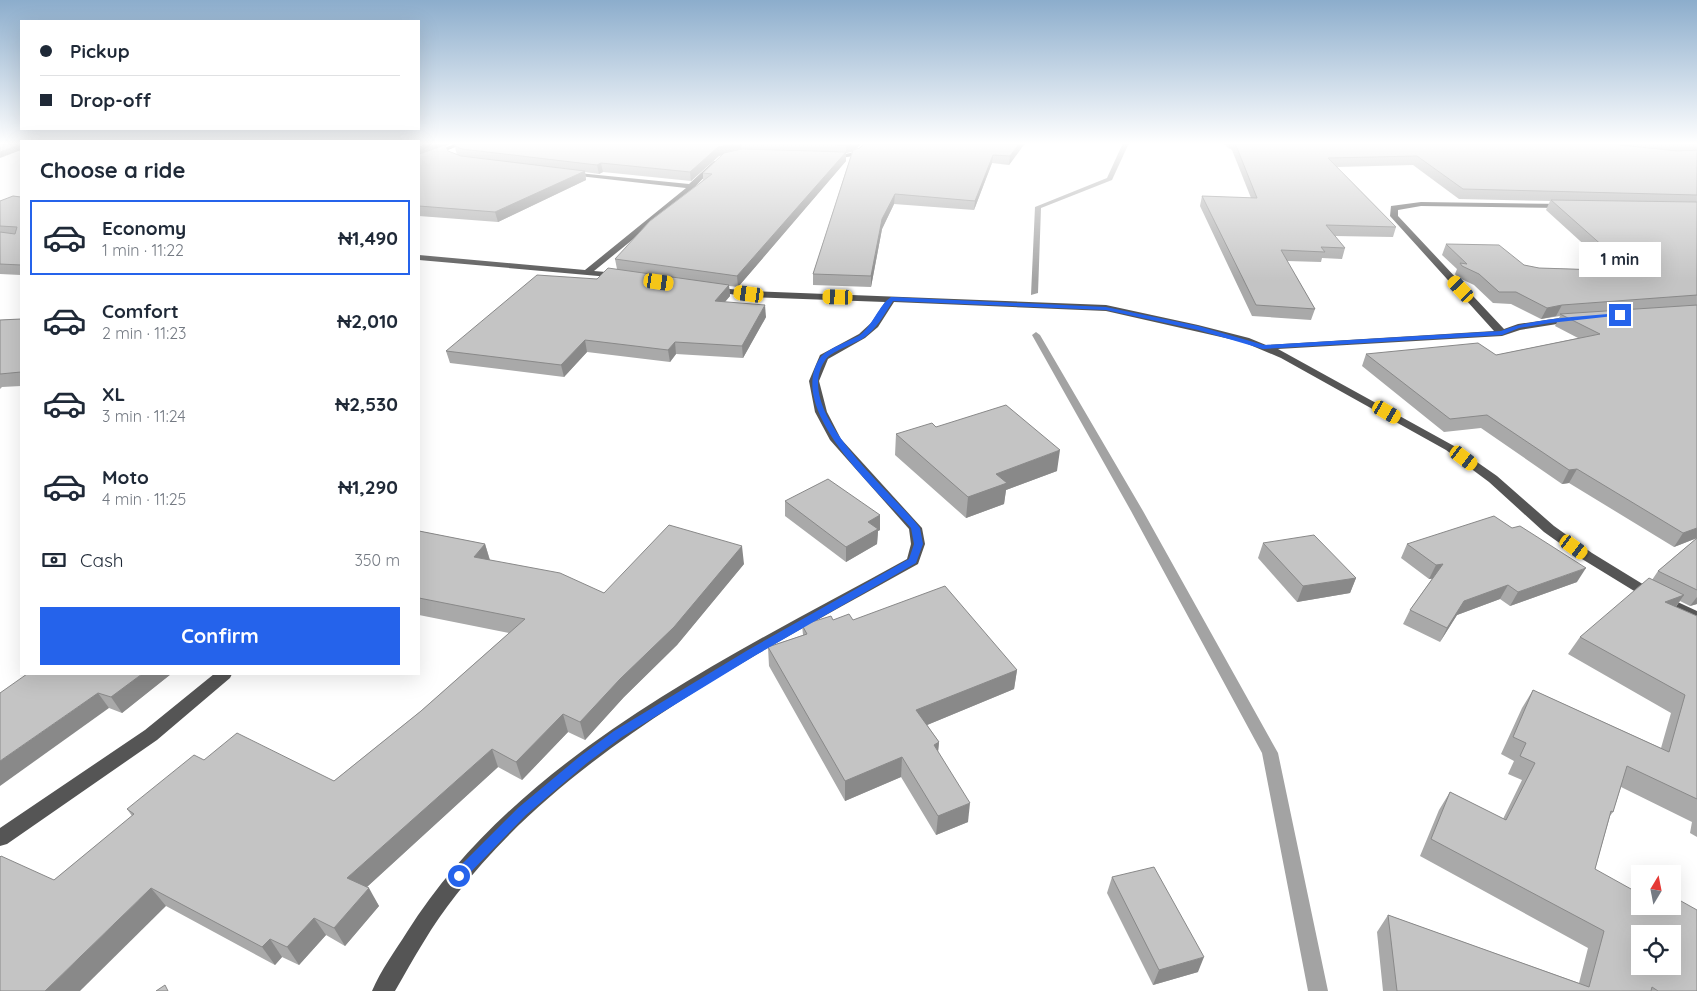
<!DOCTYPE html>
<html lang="en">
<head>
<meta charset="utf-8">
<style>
  body { margin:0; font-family:Quicksand,sans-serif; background:#f6f6f7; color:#1f2937; height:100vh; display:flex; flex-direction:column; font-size:19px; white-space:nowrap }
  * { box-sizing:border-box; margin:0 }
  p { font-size:16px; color:#747a83 }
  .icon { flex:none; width:28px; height:28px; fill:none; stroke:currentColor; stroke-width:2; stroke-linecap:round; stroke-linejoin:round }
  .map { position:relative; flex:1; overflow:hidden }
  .side { position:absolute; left:20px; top:140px; width:400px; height:535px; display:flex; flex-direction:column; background:#fff; border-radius:0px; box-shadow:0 5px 20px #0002 }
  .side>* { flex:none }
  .banner { position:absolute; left:20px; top:20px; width:400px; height:110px; border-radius:0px; box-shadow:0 5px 20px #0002; display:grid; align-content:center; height:110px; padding:0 20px; background:#fff }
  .needle { width:32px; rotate:10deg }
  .controls { position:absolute; left:1631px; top:865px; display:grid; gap:10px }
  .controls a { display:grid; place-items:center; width:50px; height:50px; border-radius:0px; background:#fff; box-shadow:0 5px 20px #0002; font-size:25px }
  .end { position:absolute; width:22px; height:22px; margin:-11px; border:6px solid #2563eb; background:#fff; box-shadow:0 0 0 2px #fff }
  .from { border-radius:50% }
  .bubble { position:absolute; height:35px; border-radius:0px; background:#fff; box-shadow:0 5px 20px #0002; font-size:16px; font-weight:700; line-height:35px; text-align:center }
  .car { position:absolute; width:15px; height:30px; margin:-15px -8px; border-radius:6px; box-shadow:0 0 4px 1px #0007; background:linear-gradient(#f5c518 24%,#345 0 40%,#f5c518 0 76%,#345 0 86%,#f5c518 0) }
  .banner b { display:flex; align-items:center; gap:18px; height:48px; font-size:19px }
  .banner b+b { border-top:1px solid #e0e1e3 }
  .banner i { width:12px; height:12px; background:#1f2937 }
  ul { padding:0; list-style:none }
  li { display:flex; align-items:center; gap:15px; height:75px; margin:0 10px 8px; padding:0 10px; border:2px solid transparent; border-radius:0px }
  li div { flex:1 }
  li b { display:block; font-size:19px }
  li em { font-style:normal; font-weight:700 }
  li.on { border-color:#2563eb }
  li>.icon { width:45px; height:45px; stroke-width:1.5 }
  h2 { padding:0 20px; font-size:22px; line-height:60px }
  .pay { display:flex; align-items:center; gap:12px; height:55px; padding:0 20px; font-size:19px }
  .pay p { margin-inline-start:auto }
  .action { display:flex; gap:10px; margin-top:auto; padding:10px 20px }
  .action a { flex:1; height:58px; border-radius:0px; background:#2563eb; color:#fff; font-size:20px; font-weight:700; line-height:58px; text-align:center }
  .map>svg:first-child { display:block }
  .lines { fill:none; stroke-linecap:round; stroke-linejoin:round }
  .stream { fill:#a3a3a3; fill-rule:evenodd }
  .minor { fill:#555; fill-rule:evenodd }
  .wall { fill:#a9a9a9 }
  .shaded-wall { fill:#898989 }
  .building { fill:#c4c4c4; stroke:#898989; fill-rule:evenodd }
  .route { fill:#2563eb }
</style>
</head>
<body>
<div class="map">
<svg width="1697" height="991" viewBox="0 0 1697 991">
  <rect width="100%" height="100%" fill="#fff"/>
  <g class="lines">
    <g class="stream">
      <polygon points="1123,143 1129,143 1112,180 1041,208 1038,293 1031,295 1035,207 1107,178"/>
      <polygon points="1036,332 1040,335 1143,511 1278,753 1328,991 1308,991 1262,753 1131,511 1032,335"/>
    </g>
    <g class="minor">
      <polygon points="457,143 465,143 419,162 419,158"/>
      <polygon points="864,143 870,143 859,155 829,160 826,158 855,152"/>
      <polygon points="714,161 719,162 685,197 594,271 618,273 621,274 621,278 419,260 419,255 585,270 686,188 570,175 567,173 568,172 689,184"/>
      <path d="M1421,202L1566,204L1567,206L1563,208L1421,206L1398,210V216L1504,329L1518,324L1573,316L1578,319L1576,321L1520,330L1502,336L1278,349L1454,446L1497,476L1554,526L1592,553L1654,591L1697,611V622L1644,597L1582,559L1544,532L1489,482L1446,450L1281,358L1243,342L1106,311L894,302L878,327L865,338L828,359L819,381L827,412L841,439L922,528L925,544L918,564C758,654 570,747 456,895C432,925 414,958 395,991H372C381,970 395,951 407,932C519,755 729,657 907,559L911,544L909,529L830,440L815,412L809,381L820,355L859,334L871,323L885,302L749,297L711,291V287L749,291L1106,305L1198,325L1249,338L1266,345L1494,331L1390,216L1391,206Z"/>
      <polygon points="214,674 232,674 230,678 157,740 7,844 0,846 0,828 145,730"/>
    </g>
  </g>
  <g class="wall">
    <polygon points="419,143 453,143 445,146 448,151 457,155 454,143 862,143 856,149 1025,143 1009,165 992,163 974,210 894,204 882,229 871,287 813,285 813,274 852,152 846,153 846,161 738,287 729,286 730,296 725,302 766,317 743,358 676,354 670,362 587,352 564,377 450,363 446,351 617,269 615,259 703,180 703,173 722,155 719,156 691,181 603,172 599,174 585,172 586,180 498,222 419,216"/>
    <polygon points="1224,143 1697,143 1697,538 1674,547 1569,483 1562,484 1481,428 1444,432 1362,366 1366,354 1496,355 1578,338 1555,326 1560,316 1541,319 1511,304 1493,303 1474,285 1457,277 1455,274 1457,269 1442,255 1446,244 1524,265 1539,268 1612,270 1546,210 1550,201 1459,199 1413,165 1337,167 1396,227 1393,237 1335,236 1345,248 1342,259 1322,258 1321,262 1287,261 1315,309 1311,320 1252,316 1200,206 1202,196 1251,198 1232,150 1227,147"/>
    <polygon points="21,197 21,275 0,274 0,201"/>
    <polygon points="21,319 21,386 2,387 0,389 0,320"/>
    <polygon points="936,427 1057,471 1006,490 1004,504 966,518 895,455 896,434"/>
    <polygon points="785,501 880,515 880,530 878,531 877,544 846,562 785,516"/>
    <polygon points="419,531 485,544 490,560 604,593 744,564 677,645 624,697 585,740 568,732 522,780 498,767 367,887 379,906 345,946 326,935 299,965 282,957 275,965 166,906 54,880 132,816 127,809 204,760 334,781 421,711 509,633 419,615"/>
    <polygon points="1697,538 1697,604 1690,606 1680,601 1676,607 1697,616 1697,837 1690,833 1692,822 1621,787 1613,812 1610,816 1595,869 1697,991 1383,991 1377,932 1388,915 1579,983 1588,948 1420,856 1439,810 1450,792 1503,819 1522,780 1508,774 1514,761 1501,754 1522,708 1533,690 1661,748 1671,713 1568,654 1580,637 1652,580 1658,571"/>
    <polygon points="1263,543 1356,578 1350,593 1297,602 1258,558"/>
    <polygon points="1407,544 1577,582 1510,606 1500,599 1457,615 1440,642 1403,624 1410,610 1432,579 1429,579 1401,558"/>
    <polygon points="833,620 853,620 1017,670 1014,689 927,725 939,742 938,752 968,822 936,835 901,777 845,801 769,666 768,647 803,635 802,625"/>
    <polygon points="171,674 122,713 109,708 0,693"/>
    <polygon points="1112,877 1198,972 1153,985 1107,893"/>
  </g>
  <g class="shaded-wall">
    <polygon points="429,143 453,143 419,156 419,147"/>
    <polygon points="737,143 741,143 742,150 719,156 691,181 690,172 718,147"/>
    <polygon points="854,143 862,143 854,151 846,153 846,161 738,287 737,276 846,152 846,145"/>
    <polygon points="1020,143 1025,143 1009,165 1010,156"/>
    <polygon points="21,144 21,150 0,158 0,152"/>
    <polygon points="993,155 992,163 974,210 975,201"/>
    <polygon points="601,163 603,172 599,174 597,165"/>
    <polygon points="585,171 586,180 498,222 495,212"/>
    <polygon points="895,194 894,204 882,229 871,287 871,276 882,219"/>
    <polygon points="729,285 730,296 716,312 715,301"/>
    <polygon points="765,305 766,317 743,358 742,346"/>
    <polygon points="1562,305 1556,316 1541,319 1547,308"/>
    <polygon points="585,340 587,352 564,377 561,365"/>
    <polygon points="675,342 676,354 670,362 668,350"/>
    <polygon points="1060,450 1057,471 1006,490 1004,504 966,518 968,497 996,474"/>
    <polygon points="1577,469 1569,483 1562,484 1569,470"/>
    <polygon points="880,515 880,530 878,531 877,544 846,562 846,547 868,522"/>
    <polygon points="1697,528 1697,538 1674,547 1683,533"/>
    <polygon points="485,544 490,561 474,557"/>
    <polygon points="742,546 744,564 677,645 624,697 585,740 580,722"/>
    <polygon points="1443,564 1436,578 1429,579 1436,565"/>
    <polygon points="1586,568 1577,582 1510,606 1518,592"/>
    <polygon points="1356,578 1350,593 1297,602 1303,586"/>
    <polygon points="1508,585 1500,599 1457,615 1440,642 1447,628 1464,601"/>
    <polygon points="1684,595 1672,612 1665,602"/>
    <polygon points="1697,597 1697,604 1690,606"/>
    <polygon points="1017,670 1014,689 915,730 916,710"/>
    <polygon points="142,674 171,674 122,713 111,697"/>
    <polygon points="98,693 109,708 0,786 0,761"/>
    <polygon points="563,714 568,732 522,780 516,762"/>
    <polygon points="939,742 937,762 934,745"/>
    <polygon points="492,749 498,767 357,896 347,878"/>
    <polygon points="902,757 901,777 845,801 845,781"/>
    <polygon points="970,803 968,822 936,835 938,816"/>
    <polygon points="151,888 166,906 80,991 45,991"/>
    <polygon points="369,888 379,906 345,946 334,928"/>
    <polygon points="314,918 326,935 299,965 287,947"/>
    <polygon points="270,939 282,957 275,965 262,947"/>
    <polygon points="1204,957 1198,972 1153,985 1159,970"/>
  </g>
  <g class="building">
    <polygon points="0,143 21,143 21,144 0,152"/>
    <polygon points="419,143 429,143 419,147"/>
    <polygon points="454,143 737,143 718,147 690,172 601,163 597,165 462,149 455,146"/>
    <polygon points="779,143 854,143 846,145"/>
    <polygon points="865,143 1020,143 1010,156 993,155 975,201 895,194 882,219 871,276 813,274 853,150 860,148"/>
    <polygon points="1235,143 1600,143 1678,151 1697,150 1697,195 1463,189 1417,156 1328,158 1396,227 1326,225 1345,248 1321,247 1325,252 1281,250 1315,309 1256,305 1202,196 1257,198"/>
    <polygon points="445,145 448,151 461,156 585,171 495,212 419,206 419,154"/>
    <polygon points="742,149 846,152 737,276 615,259 650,221 712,174 703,173 724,153"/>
    <polygon points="13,196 21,197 21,265 0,264 0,232 15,234 17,227 0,226 0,201"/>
    <polygon points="1551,200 1697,202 1697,295 1562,305 1547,308 1516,292 1499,292 1479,274 1462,266 1460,263 1467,264 1446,244 1499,245 1524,265 1539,268 1631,271"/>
    <polygon points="608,268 729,285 715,301 765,305 742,346 675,342 668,350 585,340 561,365 446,351 537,275 597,279"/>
    <polygon points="1697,305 1697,528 1683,533 1577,469 1569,470 1487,415 1450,419 1366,354 1478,343 1496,355 1600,334 1560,314"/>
    <polygon points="21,319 21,372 0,374 0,320"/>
    <polygon points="1006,405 1060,450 996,474 1007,483 968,497 896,434 932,423 936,427"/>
    <polygon points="828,479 880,515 868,522 878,529 846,547 785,501"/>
    <polygon points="1494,516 1512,528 1520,526 1586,568 1518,592 1508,585 1464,601 1447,628 1410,610 1443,564 1436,565 1407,544"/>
    <polygon points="669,525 742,546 674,627 620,679 580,722 563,714 516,762 492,749 347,878 369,888 334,928 314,918 287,947 270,939 262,947 151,888 45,991 0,991 0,857 1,856 54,880 134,814 127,809 194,755 204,760 237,733 334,781 421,711 525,619 419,598 419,531 485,544 474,557 560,573 604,593"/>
    <polygon points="1314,535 1356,578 1303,586 1263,543"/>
    <polygon points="1697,538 1697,590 1658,571"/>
    <path d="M1649,578L1684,595L1665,602L1697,616V799L1627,766L1613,812L1611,811L1595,869L1640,894V906H1672V896L1697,910V991H1658L1652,987L1651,991H1397L1388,915L1589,987L1604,931L1431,839L1450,792L1506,820L1535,763L1520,756L1526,743L1513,737L1533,690L1669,752L1685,695L1580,637ZM1640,934H1672V966H1640Z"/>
    <polygon points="945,586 1017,670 916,710 939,742 934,745 970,803 938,816 902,757 845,781 768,647 807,634 802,625 831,616 833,620 849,614 853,620"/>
    <polygon points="27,674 142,674 111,697 98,693 0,761 0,693"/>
    <polygon points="1154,867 1204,957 1159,970 1112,877"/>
    <polygon points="165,985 168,991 156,991"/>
  </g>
  <linearGradient id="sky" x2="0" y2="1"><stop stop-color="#8cadcc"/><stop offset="0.51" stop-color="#fff"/><stop offset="1" stop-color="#fff" stop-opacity="0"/></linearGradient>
  <rect width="1697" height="281" fill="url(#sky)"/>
  <path class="route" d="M891,297L1106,307L1198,326L1264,345L1501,331C1538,317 1580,317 1620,313L1623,315L1550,323L1519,328L1502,335L1263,349L1198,330L1106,310L893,301C884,315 876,330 862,339C853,344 831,352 826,359C789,410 892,491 920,528L923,544L916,563L756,655L622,737L587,763L526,815L463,880H454L452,876L454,872L518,808L579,757L614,731L748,650L909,559L914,544L911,528C879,492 785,410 820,358C826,349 850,341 860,335C873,325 879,305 891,297Z"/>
</svg>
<div class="controls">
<a><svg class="needle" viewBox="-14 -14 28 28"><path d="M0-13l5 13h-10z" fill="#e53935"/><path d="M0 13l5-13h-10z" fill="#747a83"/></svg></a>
<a><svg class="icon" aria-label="locate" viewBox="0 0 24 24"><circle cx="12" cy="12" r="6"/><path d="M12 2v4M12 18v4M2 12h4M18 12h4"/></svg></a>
</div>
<i class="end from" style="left:459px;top:876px"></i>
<i class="end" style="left:1620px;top:315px"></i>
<div class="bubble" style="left:1579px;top:242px;width:82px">1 min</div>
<i class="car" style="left:659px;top:282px;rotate:98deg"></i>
<i class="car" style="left:1461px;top:289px;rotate:317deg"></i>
<i class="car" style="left:749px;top:294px;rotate:278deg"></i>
<i class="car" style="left:838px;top:297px;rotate:272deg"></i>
<i class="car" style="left:1387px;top:412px;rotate:120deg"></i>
<i class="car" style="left:1464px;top:458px;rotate:127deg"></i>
<i class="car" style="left:1574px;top:547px;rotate:126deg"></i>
<div class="banner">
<b><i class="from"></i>Pickup</b>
<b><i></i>Drop-off</b>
</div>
<section class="side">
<h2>Choose a ride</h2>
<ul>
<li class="on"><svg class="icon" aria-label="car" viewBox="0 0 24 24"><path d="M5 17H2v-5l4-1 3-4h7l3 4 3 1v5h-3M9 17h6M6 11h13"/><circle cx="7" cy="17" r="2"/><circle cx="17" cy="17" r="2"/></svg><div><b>Economy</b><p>1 min · 11:22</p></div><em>₦1,490</em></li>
<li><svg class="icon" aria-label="car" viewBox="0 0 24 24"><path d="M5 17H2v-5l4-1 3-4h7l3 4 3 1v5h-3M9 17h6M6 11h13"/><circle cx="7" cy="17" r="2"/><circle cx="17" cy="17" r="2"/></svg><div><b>Comfort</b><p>2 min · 11:23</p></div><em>₦2,010</em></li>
<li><svg class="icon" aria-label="car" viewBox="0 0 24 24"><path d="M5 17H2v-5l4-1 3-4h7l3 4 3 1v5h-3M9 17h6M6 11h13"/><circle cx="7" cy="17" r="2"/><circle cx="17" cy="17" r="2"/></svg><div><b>XL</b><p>3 min · 11:24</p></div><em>₦2,530</em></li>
<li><svg class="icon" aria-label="car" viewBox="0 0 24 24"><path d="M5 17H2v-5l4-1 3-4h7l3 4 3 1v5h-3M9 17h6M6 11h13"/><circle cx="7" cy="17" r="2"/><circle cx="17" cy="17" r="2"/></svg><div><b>Moto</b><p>4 min · 11:25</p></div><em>₦1,290</em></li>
</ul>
<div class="pay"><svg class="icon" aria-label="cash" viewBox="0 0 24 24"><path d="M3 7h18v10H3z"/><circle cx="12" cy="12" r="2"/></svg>Cash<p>350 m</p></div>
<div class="action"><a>Confirm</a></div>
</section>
</div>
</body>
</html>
